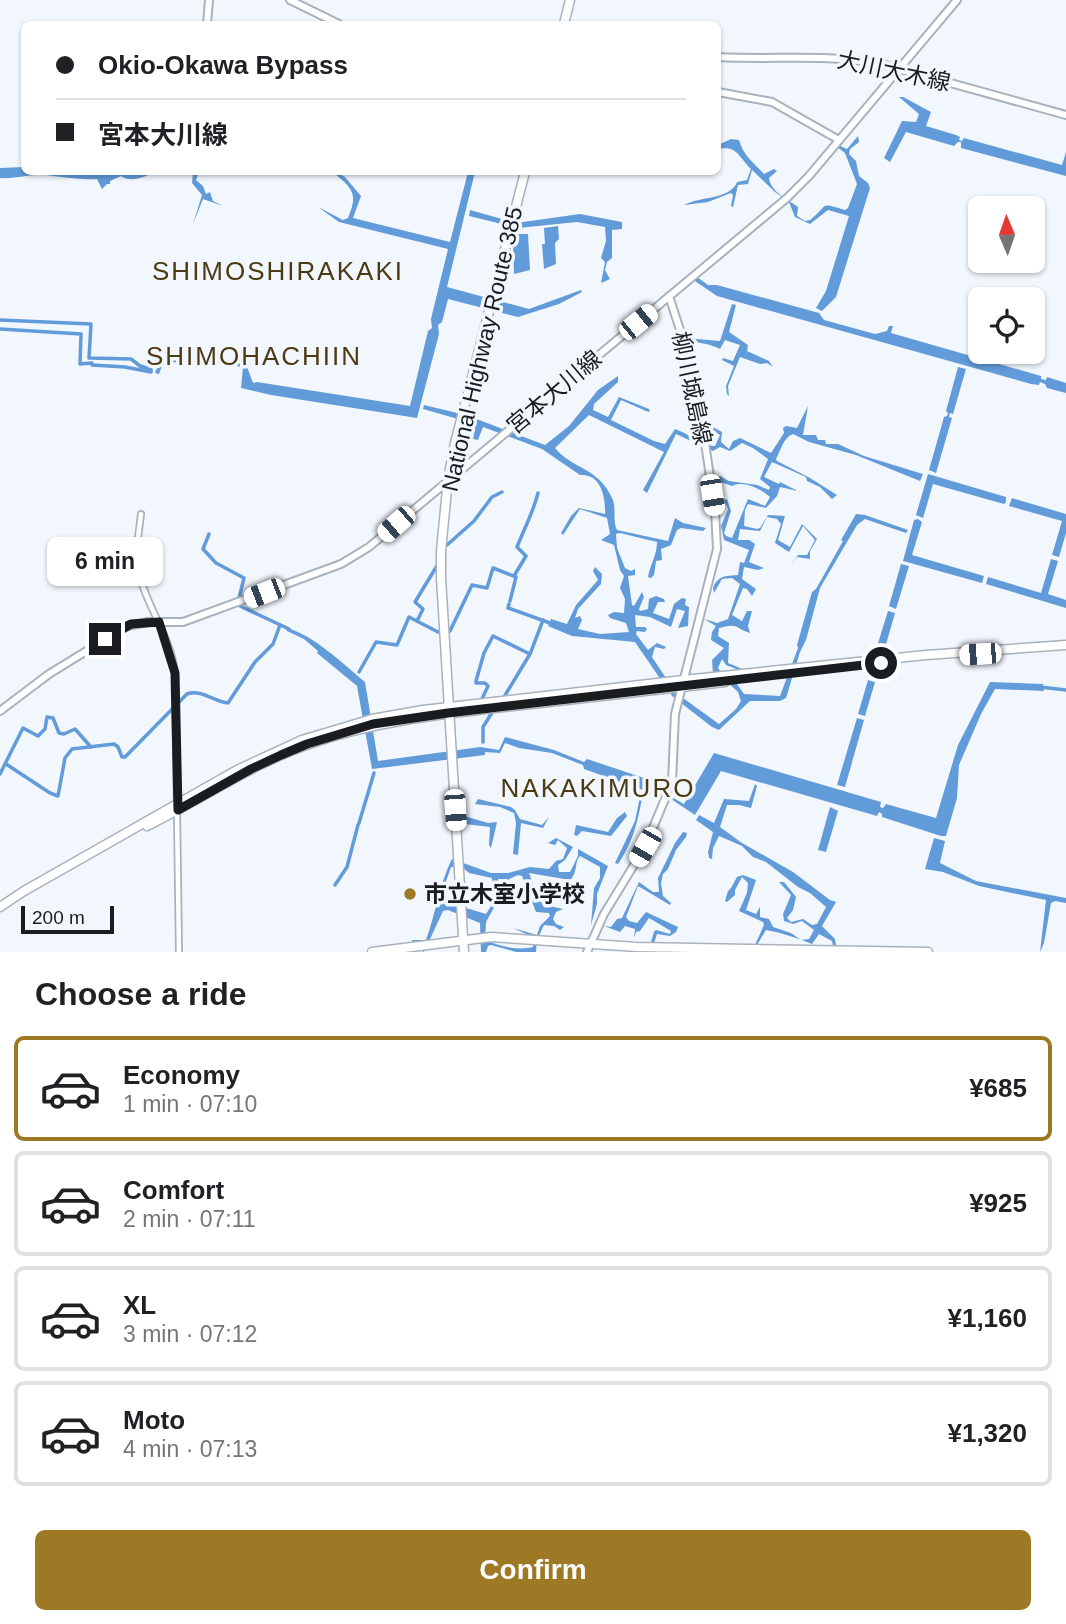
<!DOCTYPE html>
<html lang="en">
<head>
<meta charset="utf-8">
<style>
  body { margin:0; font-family:Helvetica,"Noto Sans JP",sans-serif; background:#f2f2f2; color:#202124; height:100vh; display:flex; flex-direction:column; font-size:26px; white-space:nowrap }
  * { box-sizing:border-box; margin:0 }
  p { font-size:23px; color:#757577 }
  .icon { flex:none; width:38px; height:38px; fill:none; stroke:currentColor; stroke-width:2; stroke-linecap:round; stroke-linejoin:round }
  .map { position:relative; height:952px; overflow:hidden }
  .panel { display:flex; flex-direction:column; background:#fff; flex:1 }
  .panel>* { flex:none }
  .banner { position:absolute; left:21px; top:21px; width:700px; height:154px; border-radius:10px; box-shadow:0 2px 5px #0004; display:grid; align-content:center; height:154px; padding:0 35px; background:#fff }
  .needle { width:46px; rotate:358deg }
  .buttons { position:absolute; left:968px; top:196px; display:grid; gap:14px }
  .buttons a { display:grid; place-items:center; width:77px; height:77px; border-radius:10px; background:#fff; box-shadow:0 2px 5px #0004; font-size:35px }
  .scale { position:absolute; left:21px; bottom:18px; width:93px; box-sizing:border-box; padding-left:7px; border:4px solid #191d20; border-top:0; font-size:19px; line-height:24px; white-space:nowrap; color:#191d20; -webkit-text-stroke:5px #f2f7fe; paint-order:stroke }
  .end { position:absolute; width:32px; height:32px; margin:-16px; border:9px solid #191d20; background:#fff; box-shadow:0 0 0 4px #fff }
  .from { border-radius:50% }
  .bubble { position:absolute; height:49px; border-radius:10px; background:#fff; box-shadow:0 2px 5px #0004; font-size:23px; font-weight:600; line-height:49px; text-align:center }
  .car { position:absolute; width:21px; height:42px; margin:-21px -10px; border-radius:9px; box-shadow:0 0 5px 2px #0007; background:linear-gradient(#fff 24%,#345 0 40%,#fff 0 76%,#345 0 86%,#fff 0) }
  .banner b { display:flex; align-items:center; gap:24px; height:66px; font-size:26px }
  .banner b+b { border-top:2px solid #e0e0e0 }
  .banner i { width:18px; height:18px; background:#202124 }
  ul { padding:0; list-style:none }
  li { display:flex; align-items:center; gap:21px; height:105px; margin:0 14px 10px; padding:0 21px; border:4px solid #e0e0e0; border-radius:10px }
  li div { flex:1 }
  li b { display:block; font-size:26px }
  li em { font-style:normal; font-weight:600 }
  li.selected { border-color:#9d7925 }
  li>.icon { width:63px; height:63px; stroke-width:1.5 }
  h2 { padding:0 35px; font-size:32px; line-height:84px }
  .action { display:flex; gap:14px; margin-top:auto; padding:14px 35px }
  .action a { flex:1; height:80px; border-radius:10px; background:#9d7925; color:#fff; font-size:28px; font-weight:600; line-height:80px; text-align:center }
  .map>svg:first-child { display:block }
  .water { fill:#629bd9; fill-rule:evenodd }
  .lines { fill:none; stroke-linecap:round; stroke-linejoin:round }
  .canal { stroke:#629bd9; stroke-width:3.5 }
  .minor-casing { stroke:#a9b2bc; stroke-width:8 }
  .major-casing { stroke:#a9b2bc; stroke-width:10 }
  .highway-casing { stroke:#a9b2bc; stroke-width:11 }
  .minor { stroke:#fff; stroke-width:4.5 }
  .major { stroke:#fff; stroke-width:6 }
  .highway { stroke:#fff; stroke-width:8 }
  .route { stroke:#191d20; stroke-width:9 }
  .poi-dot { fill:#9d7925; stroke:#f2f7fe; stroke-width:2.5 }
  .labels { text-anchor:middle; stroke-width:7; stroke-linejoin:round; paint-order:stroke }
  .street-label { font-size:23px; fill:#191d20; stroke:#f2f7fe }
  .poi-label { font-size:23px; font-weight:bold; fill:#191d20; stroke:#f2f7fe; text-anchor:start }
  .quarter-label { font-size:26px; letter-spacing:2px; fill:#4c3a13; stroke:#f2f7fe }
</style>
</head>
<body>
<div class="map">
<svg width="1066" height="952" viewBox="0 0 1066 952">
  <rect width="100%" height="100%" fill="#f2f7fe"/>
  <g class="water">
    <polygon points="899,97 903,97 931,112 926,126 956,135 960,137 959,140 962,141 964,138 1062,165 1066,152 1066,176 961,148 961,142 958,142 954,146 906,132 890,162 884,158 902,121 916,122 919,114"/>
    <path d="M858,136L859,142L850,149L849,154L856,161L859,176L868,183L870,188L836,297L822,311L816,308L826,291L849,216L828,210L810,224L795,217L789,202L775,192L752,170L748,184L738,185L733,207L731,206L733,195L731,193L708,202L684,205C700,196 730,200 737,182L747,180L751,169C738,156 737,145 718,149V145L731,139L739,140C743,155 753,162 764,174L774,169L777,171L769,178C771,192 787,199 798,207L797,216L805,221L810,220C830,204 818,202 845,210L848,208L857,184L845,153L837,147L838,145L847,149Z"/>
    <path d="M24,167V172H155C145,177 131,183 121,176L110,181V184H107L102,189L97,179C79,180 63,177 46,175C30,174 16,179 0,178V168Z"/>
    <polygon points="193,172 199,172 196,180 203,186 206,194 210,192 213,201 223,206 203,199 193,224 202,195 192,183"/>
    <path d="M337,172L345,177L361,196L353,218L450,242L468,172H475L447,287L529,309L581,290L582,292L559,304L518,317L448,299L442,322L438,325L439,334L417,418L271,395L241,388L243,367L201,361L163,363L159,374L155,373L160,360L201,359L246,364L253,383L257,382L410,406L428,331L432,328L431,319L448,249L339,222L318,207L343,220L348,218C357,196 355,190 335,174Z"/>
    <polygon points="470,210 516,223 580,214 622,222 622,229 612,230 612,258 607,262 605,270 610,279 601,283 605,262 601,258 606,241 605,227 577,222 518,228 469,216"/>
    <polygon points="558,226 559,239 555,243 556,264 544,269 542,244 545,244 544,228"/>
    <polygon points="517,234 528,234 530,270 514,274 513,245"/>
    <polygon points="697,277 708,285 717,285 819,313 824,320 875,334 887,331 889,326 893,326 891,333 1041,376 1041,379 1046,380 1047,377 1066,383 1066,393 1047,388 1045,384 1040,382 1039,385 1031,384 717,296 692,279"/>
    <path d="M732,304L736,305L729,332L748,345L747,351L769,361L773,367L767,363L760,364L740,357L728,386L729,396L727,394L726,386L734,366L722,360L723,358L733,361L740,345L725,340L720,349C707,342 697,344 685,338L720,341Z"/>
    <polygon points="958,367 966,369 953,414 950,413 949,417 952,418 936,473 929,470 944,417 947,416 948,413 946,411"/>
    <path d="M618,376V382L594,404L593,410L608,417L619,397L649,409L650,412L646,411L621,400L611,420L654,441L665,444L675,429C688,433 702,446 715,446L720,435L705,425V423L722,432L721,442L729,449L733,441L740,438L771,453L784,433L783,428L786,426L797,428L808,406L803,435H816L818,440H825L826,444H838L864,456L923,474L920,481L856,455L809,442L793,434C783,438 781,450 776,459L777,461L810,478L837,495L832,499L820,487L807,481L806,477L772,462L764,477L779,484L780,482L798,491L780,487L777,496L766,508L748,504L745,510L744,526L757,529L760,528L768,515L785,516L778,540L790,547L802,524L817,539L810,551V559L797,557L789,567L798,555H807L815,540L803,526L789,552L775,543L781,524L777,519L767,517L760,531L740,529L738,540H749L755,544L749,562L764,568L758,570L744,567L742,579L756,589L752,596L747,589L743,588L732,615L742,621L747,611H752L748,626L750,633C732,627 740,623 719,628L718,636L729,643L728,663L745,670L741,671L726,665L722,659L718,668L721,672L713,674L712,660L724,648L711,640L712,632L716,626L704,619L717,623L728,619L740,584L732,578L722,579L714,593L713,588C718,575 726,576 738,575L740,562L744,563L749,550L724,540L721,526L728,509L724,500L727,499L731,511L724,533L726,536L732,538L748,499L765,506L770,497C761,489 744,480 732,486L720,482L718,478L720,476L729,481L757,485L769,490L770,487L760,479L768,459L753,448L742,443L730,451L720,447L713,451L676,434L647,493L643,490L664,452L589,415L555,448C572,469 598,467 612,498C617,507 612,520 617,530L668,541L675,518L683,523L706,528L703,531L681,528L677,530L671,545L661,549L662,560L656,561L654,575L651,578L648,577C650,565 657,555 657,542L620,533L616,534L617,548L625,568L631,571L635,569V575L628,576L632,605L634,606L642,592L644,597L639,609L640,611L648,609L649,599L656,596L664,599L665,602H658L653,613L669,619L674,604L682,598L686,599L685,605L689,607L688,626L678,628L685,611L677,609L671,627L650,617L635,615L636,627H645L647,629L645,632L637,631L636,634L648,650L657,643L666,647L664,649L655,647L652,657L676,693L719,724L736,709L741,701L738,692L729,684H737L744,694L780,696L798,648L797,645L812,592L816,589L843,541L841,540L856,514L865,515L908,530L906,533L865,519L857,525L820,588L806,640L800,652L786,698L780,701H750L719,730L712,727L672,696L635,642L572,636L548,626L551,619L567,624L576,605L598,580L593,571L595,567L602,574L601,584L578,609L575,618L580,616L582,620L578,629L600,634L629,632L626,623L610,618L608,615L614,612L624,613L625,599L620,588L624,576L620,570L614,545L601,540L610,534L607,518L580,509L563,535L561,533L571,516L579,508L605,514C606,498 601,473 580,475L542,449L483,427L478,440L473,439L475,427L472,423L423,409L424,405L466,415L545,445L569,426L598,390Z"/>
    <polygon points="928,474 1006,497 1006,502 1004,504 933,484 923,518 916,515"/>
    <polygon points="1012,498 1066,514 1066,533 1059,557 1052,555 1062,521 1009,506"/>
    <polygon points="918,519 922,522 912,555 984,576 982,583 903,561 914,520"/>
    <polygon points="1051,559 1058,561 1048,594 1066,600 1066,608 986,584 988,577 1041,593"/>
    <polygon points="901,564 909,566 896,609 889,606"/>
    <polygon points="888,611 895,613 883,655 874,656"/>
    <path d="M285,627C315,636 341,662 365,682L378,761L480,747L499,750L505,737L554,750L584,762L587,759L647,779V783L684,804L714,753L881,802L880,807L883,808L886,804L936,818L958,745L990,682L1043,684L1044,691L995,689L981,714L959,765L957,798L946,836H941L882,817V814L879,812L877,816L721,771L695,815L668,797L646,787L643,790L584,769L583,765L552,753L519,748L505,743L500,753L485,752V755L372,769L357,686L317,653L318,651L304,639L287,631Z"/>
    <polygon points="868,680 875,682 865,716 858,714"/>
    <polygon points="857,718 864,720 845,787 837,785"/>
    <path d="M755,784L757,786L751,808L739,805H727L720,827L742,843L793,872L830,900L836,902L822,926L835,939L837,952H834L832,941L819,934L812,944C797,938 783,933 766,930L757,945H755L764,925L763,922L739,911L747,893L748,883L742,877L735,890V895L727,902L725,901L728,891L731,888L737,877L743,875L756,880L746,910L756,914L760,907V917L769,919L773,927L791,933L801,940L809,939L814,930L802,921L793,924L784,921L783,914L791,895L779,882H784L796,897L793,910L787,918L791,922L803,919L812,925L817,924L826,907L810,893L798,887L766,862L753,857L742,846L719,836L713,848L712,859L709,858L708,852L713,832L696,820L699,815L714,823L724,799L749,801Z"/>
    <path d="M641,792L643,793C638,820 634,841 618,864L615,863L635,821Z"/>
    <polygon points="478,799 511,807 515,810 520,819 542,825 549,817 543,828 521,823 518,855 513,854 516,823 514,813 500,807 475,804"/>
    <polygon points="830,807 838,811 826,852 818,850"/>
    <polygon points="625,812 627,816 611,836 582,831 577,836 574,835 576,825 608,832 617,818"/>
    <polygon points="461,815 488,823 497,822 491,848 489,845 490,827 465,824"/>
    <polygon points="683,832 687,833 686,837 676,850 668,869 663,874 661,883 663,896 671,903 670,905 638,886 626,917 629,921 637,923 646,912 678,927 676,932 670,936 657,934 651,952 648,952 654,932 656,930 670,934 671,931 649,918 640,931 636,932 634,938 635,929 625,926 620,932 604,926 611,927 617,919 622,918 639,882 653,892 659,892 658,878 675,843"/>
    <path d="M556,838L573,847L565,860L558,865L559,872H570L578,856V849L608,866L597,894V904L591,925L594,888L600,878V867L580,856C574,862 578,873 570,880L529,873L535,890L551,892L561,888L567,891L559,892L557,899L549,901L550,906L563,909L556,912L553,919L556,924L564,927L560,930L554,926L544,925L537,940L536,952H516L491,945L488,946L486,952H481L480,923L448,910L443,911L424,952H423L424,948L413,945L412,940H426C436,913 439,884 452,859L491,873H508L530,867L549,869L556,861L563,859L567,848L558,840L555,845L548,843ZM451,867H462L469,873L492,878L493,903L486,914L446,902L443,890ZM518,875L522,876L536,912L549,913L550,916L540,926L537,935L513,928L535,938L533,947C517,951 500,946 485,940L486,922L501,895L498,879H503L507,889L509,879Z"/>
    <polygon points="934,838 945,841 940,863 976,881 1066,898 1066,903 1055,901 1051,903 1044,943 1040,952 1046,900 979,886 943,872 925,869"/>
  </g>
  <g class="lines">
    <g class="canal">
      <polyline points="0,320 91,324 89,358 131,359 140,366 151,369 151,372 125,367 92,365 92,363 80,364 81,334 0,329"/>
      <polyline points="209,534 203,549 216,563 244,578 239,598 240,606 289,629"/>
      <polyline points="447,545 474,521 492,497 502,492"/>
      <path d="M514,576L526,556L517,547C524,529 533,513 538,493"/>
      <polyline points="509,604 508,608 550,623"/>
      <polyline points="417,621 423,609 415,602 438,564"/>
      <polyline points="359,672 376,642 397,645 409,617 438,632 450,631 472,585 487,588 493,568 516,577 510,601"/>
      <polyline points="1040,687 1066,690"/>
      <polyline points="504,697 530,654 543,620"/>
      <polyline points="482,699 488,686 485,683 476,683 476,681 484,653 493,636 530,654"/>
      <polyline points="483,742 483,727 493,711"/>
      <path d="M6,764L50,793L58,796L65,758L72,749L114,744L118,747L122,757H125L187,694C202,689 214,702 228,703L255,662L273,644L280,625"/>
      <polyline points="0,774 23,728 38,736 45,729 47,717 53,718 59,733 64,734 75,729 91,747"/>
      <polyline points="359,823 374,773"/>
      <polyline points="335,885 347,867 358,825"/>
    </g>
    <defs>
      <path id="minor" d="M141,514C139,532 135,551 138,569C145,605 171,636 175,673L179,952"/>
      <g id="major">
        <polyline points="290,0 339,24"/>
        <polyline points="207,24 209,0"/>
        <path d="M718,57C772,60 825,54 878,63L1066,115"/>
        <polyline points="718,92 772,102 839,140"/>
        <polyline points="0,711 49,674 127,626 148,622 183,622 341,564 369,547 787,198 809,176 957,0"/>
        <polyline points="587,952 604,914 645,847 672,782 675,714 717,549 715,510 695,376 669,296"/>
      </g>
      <g id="highway">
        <polyline points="564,24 570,0"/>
        <path d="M147,826C201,799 251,764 309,744C375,721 443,714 513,706C583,698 654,690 725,682"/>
        <polyline points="0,907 24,891 237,770 302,740 372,719 423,710 683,680 926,655 1066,645"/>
        <polyline points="372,952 491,937 637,947 928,952"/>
        <polyline points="464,952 441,578 441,551 448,479 455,443 525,172"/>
      </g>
    </defs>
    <use href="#minor" class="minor-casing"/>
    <use href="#major" class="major-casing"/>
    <use href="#highway" class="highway-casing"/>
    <use href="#minor" class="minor"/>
    <use href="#major" class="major"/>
    <use href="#highway" class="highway"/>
  </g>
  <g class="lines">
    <polyline class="route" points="105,639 131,624 159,622 175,673 178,810 251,769 281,755 307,744 373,724 448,713 881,663"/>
  </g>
  <circle class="poi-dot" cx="410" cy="894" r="7"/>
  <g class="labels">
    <g class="street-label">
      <text transform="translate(894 71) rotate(12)" y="8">大川大木線</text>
      <text transform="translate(482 349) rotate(-77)" y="8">National Highway Route 385</text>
      <text transform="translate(692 388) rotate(78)" y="8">柳川城島線</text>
      <text transform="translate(554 392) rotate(-40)" y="8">宮本大川線</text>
    </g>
    <g class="poi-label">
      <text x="424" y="902">市立木室小学校</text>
    </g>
    <g class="quarter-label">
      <text x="278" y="280">SHIMOSHIRAKAKI</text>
      <text x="254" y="365">SHIMOHACHIIN</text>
      <text x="598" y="797">NAKAKIMURO</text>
    </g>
  </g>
</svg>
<div class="buttons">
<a><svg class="needle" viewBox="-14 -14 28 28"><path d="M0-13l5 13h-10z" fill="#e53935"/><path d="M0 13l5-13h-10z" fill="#757577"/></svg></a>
<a><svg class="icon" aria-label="locate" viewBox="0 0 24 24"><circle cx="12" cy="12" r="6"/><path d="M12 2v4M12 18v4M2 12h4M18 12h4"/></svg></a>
</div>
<div class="scale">200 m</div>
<i class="end from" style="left:881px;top:663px"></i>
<i class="end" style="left:105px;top:639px"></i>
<div class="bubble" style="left:47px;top:537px;width:116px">6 min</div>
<i class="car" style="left:638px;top:322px;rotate:51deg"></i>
<i class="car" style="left:712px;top:495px;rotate:171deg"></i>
<i class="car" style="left:396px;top:524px;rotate:229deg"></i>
<i class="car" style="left:264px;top:593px;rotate:249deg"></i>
<i class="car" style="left:980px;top:654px;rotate:266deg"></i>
<i class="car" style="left:455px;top:810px;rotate:176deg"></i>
<i class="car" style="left:645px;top:847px;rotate:210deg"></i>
<div class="banner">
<b><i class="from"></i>Okio-Okawa Bypass</b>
<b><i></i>宮本大川線</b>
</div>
</div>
<section class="panel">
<h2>Choose a ride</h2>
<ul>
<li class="selected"><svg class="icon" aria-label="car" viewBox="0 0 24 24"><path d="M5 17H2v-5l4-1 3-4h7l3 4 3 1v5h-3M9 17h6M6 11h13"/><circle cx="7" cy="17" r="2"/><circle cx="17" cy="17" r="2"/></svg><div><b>Economy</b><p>1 min · 07:10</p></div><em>¥685</em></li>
<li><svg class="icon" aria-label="car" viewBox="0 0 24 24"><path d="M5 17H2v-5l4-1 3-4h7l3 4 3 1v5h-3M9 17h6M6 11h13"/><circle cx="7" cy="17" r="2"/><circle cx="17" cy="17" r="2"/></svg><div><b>Comfort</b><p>2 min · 07:11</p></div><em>¥925</em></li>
<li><svg class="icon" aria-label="car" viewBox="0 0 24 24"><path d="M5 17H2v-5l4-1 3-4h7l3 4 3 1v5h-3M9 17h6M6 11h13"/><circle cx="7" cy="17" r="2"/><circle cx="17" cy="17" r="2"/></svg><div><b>XL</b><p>3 min · 07:12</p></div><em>¥1,160</em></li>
<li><svg class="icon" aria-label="car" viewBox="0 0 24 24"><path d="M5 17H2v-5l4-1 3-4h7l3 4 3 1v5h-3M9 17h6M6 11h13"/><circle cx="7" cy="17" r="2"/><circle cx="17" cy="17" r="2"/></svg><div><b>Moto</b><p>4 min · 07:13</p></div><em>¥1,320</em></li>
</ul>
<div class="action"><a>Confirm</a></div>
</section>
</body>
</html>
